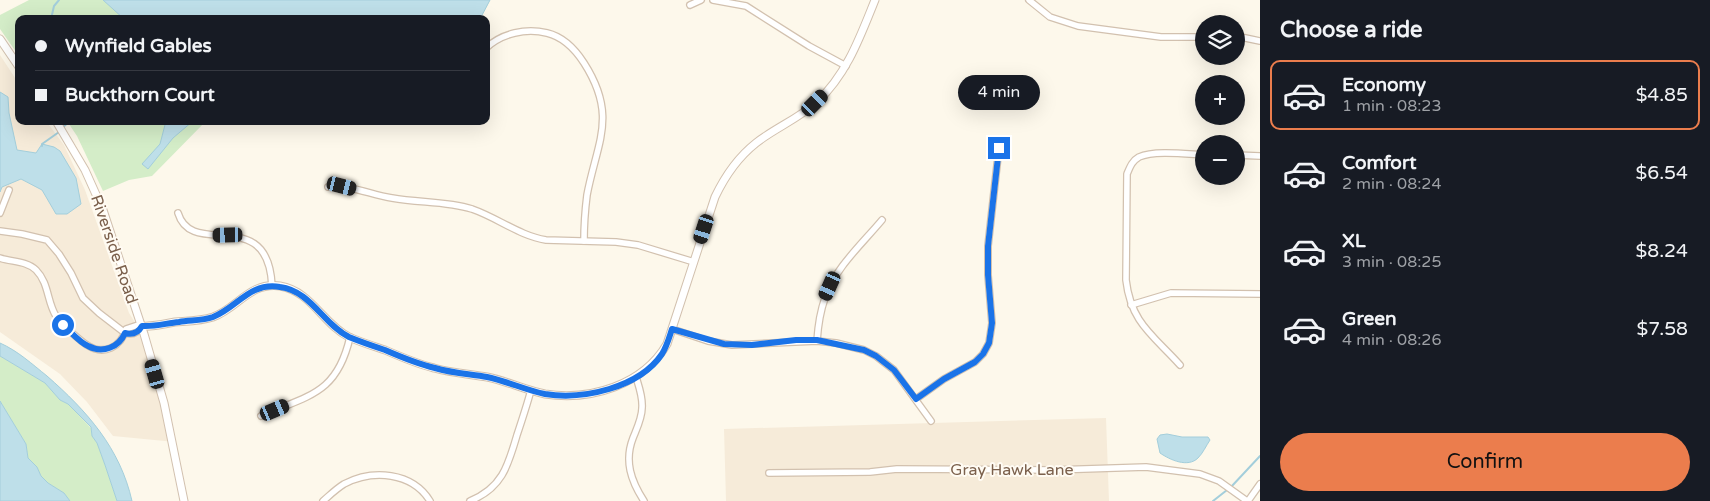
<!DOCTYPE html>
<html lang="en">
<head>
<meta charset="utf-8">
<style>
  body { margin:0; font-family:"Varela Round",sans-serif; background:#242831; color:#f1f3f6; height:100vh; display:flex; flex-direction:column; font-size:19px; white-space:nowrap }
  * { box-sizing:border-box; margin:0 }
  p { font-size:16px; color:#9ea1a6 }
  .icon { flex:none; width:28px; height:28px; fill:none; stroke:currentColor; stroke-width:2; stroke-linecap:round; stroke-linejoin:round }
  .map { position:relative; flex:1; overflow:hidden }
  .panel { display:flex; flex-direction:column; background:#171b24; width:450px }
  .panel>* { flex:none }
  .banner { position:absolute; left:15px; top:15px; width:475px; height:110px; border-radius:10px; box-shadow:0 5px 20px #0002; display:grid; align-content:center; height:110px; padding:0 20px; background:#171b24 }
  .buttons { position:absolute; left:1195px; top:15px; display:grid; gap:10px }
  .buttons a { display:grid; place-items:center; width:50px; height:50px; border-radius:50%; background:#171b24; box-shadow:0 5px 20px #0002; font-size:25px }
  .end { position:absolute; width:22px; height:22px; margin:-11px; border:6px solid #1a73e8; background:#fff; box-shadow:0 0 0 2px #fff }
  .from { border-radius:50% }
  .bubble { position:absolute; height:35px; border-radius:18px; background:#171b24; box-shadow:0 5px 20px #0002; font-size:16px; font-weight:600; line-height:35px; text-align:center }
  .car { position:absolute; width:15px; height:30px; margin:-15px -8px; border-radius:6px; box-shadow:0 0 4px 1px #0007; background:linear-gradient(#222 24%,#8ab4d8 0 40%,#222 0 76%,#8ab4d8 0 86%,#222 0) }
  .banner b { display:flex; align-items:center; gap:18px; height:48px; font-size:19px }
  .banner b+b { border-top:1px solid #363941 }
  .banner i { width:12px; height:12px; background:#f1f3f6 }
  ul { padding:0; list-style:none }
  li { display:flex; align-items:center; gap:15px; height:70px; margin:0 10px 8px; padding:0 10px; border:2px solid transparent; border-radius:10px }
  li div { flex:1 }
  li b { display:block; font-size:19px }
  li em { font-style:normal; font-weight:600 }
  li.current { border-color:#eb7d4d }
  li>.icon { width:45px; height:45px; stroke-width:1.5 }
  h2 { padding:0 20px; font-size:22px; line-height:60px }
  .primary-button { display:flex; gap:10px; margin-top:auto; padding:10px 20px }
  .primary-button a { flex:1; height:58px; border-radius:30px; background:#eb7d4d; color:#111; font-size:20px; font-weight:600; line-height:58px; text-align:center }
  main { display:flex; flex:1; min-height:0 }
  .map>svg:first-child { display:block }
  .residential { fill:#f6ebd9 }
  .green { fill:#d4edc8 }
  .water { fill:#bedfe9; stroke:#a3cedb }
  .lines { fill:none; stroke-linecap:round; stroke-linejoin:round }
  .stream { stroke:#a3cedb; stroke-width:2 }
  .minor-casing { stroke:#d2c1af; stroke-width:8 }
  .tertiary-casing { stroke:#d2c1af; stroke-width:9 }
  .minor { stroke:#fff; stroke-width:5.5 }
  .tertiary { stroke:#fff; stroke-width:7 }
  .route { stroke:#1a73e8; stroke-width:6 }
  .labels { text-anchor:middle; stroke-width:4; stroke-linejoin:round; paint-order:stroke }
  .street-label { font-size:16px; fill:#7b604c; stroke:#fffbf3 }
</style>
</head>
<body>
<main>
<div class="map">
<svg width="1260" height="501" viewBox="0 0 1260 501">
  <rect width="100%" height="100%" fill="#fdf8eb"/>
  <g class="residential">
    <polygon points="0,55 19,84 19,121 46,121 64,145 85,190 129,313 143,335 175,442 113,436 87,402 60,374 0,332"/>
    <polygon points="1106,418 1109,501 726,501 724,429"/>
  </g>
  <g class="green">
    <polygon points="29,0 490,0 480,19 19,19 19,56 0,29 0,15"/>
    <polygon points="67,121 206,121 152,176 129,180 103,191 77,136"/>
    <polygon points="0,356 45,383 60,400 68,404 91,428 92,436 97,443 105,465 117,501 70,501 64,493 48,483 41,476 37,467 28,458 26,444 0,401"/>
  </g>
  <g class="water">
    <polygon points="103,0 490,0 480,19 124,19"/>
    <polygon points="0,92 8,97 9,113 17,150 36,153 42,144 54,147 60,151 76,178 81,204 67,214 56,214 42,190 21,179 2,187 0,192"/>
    <polygon points="166,121 193,121 173,138 148,169 142,164 160,144"/>
    <path d="M0,343C18,351 32,364 47,376C87,411 120,448 132,501H117L105,465L97,443L92,436L91,427L68,404L60,400L45,383L0,356Z"/>
    <polygon points="0,401 26,444 28,458 37,467 41,476 48,483 64,493 70,501 0,501"/>
    <path d="M1167,434L1182,437H1208L1210,440C1206,446 1203,453 1198,458C1188,468 1170,460 1160,453L1157,439L1160,435Z"/>
  </g>
  <g class="lines">
    <g class="stream">
      <polyline points="51,19 54,6 59,0"/>
      <polyline points="62,128 70,121"/>
      <polyline points="42,146 42,144 59,132"/>
      <polyline points="1231,487 1260,456"/>
      <polyline points="1213,501 1227,490"/>
    </g>
    <defs>
      <g id="minor">
        <polyline points="713,0 746,6 809,46 846,66"/>
        <polyline points="1029,0 1050,17 1078,26 1161,37 1204,37"/>
        <polyline points="690,5 701,0"/>
        <polyline points="1236,36 1260,41"/>
        <path d="M486,48C502,33 526,28 547,33C564,37 575,49 584,63C618,116 597,142 587,195C585,211 584,226 584,241"/>
        <polyline points="1236,155 1260,156"/>
        <path d="M328,187C349,184 371,195 392,198C419,203 446,201 472,209C498,218 520,236 546,240L616,242L638,245L694,262"/>
        <polyline points="0,213 9,190"/>
        <path d="M178,213C192,260 268,203 272,286"/>
        <path d="M0,231L22,234L47,240L59,254L71,273L83,298L99,313L125,333C132,335 138,333 142,326"/>
        <path d="M0,258C12,262 27,261 36,270C49,283 47,302 56,316C59,323 67,328 72,333C77,337 82,342 87,345C104,356 121,347 126,329L138,325L142,326"/>
        <polyline points="1131,305 1171,293 1260,294"/>
        <polyline points="672,329 708,341 732,345 817,341 836,343 864,350 876,356 894,370 931,421"/>
        <path d="M817,341C818,326 820,312 825,298C835,268 862,244 882,220"/>
        <path d="M1180,365C1153,335 1131,323 1126,280L1127,174C1130,167 1132,161 1139,157C1154,150 1186,154 1204,155"/>
        <path d="M636,377C639,387 643,397 642,408C642,418 637,428 633,438C624,461 631,481 644,501"/>
        <polyline points="916,399 944,379 975,362 983,354 989,343 992,323 988,275 988,246 999,147"/>
        <path d="M261,416C309,395 337,394 350,337"/>
        <polyline points="769,473 870,472 897,469 1053,470 1146,467 1200,474 1219,481 1247,501"/>
        <path d="M323,501C330,495 336,489 344,484C373,469 412,472 430,501"/>
        <path d="M470,501C502,488 508,466 517,435C522,420 527,405 531,390"/>
        <polyline points="1248,501 1260,484"/>
      </g>
      <g id="tertiary">
        <polyline points="0,39 19,67"/>
        <polyline points="56,121 85,170 103,210 144,334 164,403 184,501"/>
        <path d="M142,326C153,327 164,324 175,322C188,321 201,321 213,317C238,308 249,282 280,286C311,291 323,324 349,337C360,342 373,346 385,350C401,357 417,364 434,368C452,373 469,374 487,377C507,381 525,390 545,394C591,401 643,385 667,344L715,197C725,176 737,158 756,143C775,128 798,119 817,102C847,74 860,37 875,0"/>
      </g>
    </defs>
    <use href="#minor" class="minor-casing"/>
    <use href="#tertiary" class="tertiary-casing"/>
    <use href="#minor" class="minor"/>
    <use href="#tertiary" class="tertiary"/>
  </g>
  <g class="lines">
    <path class="route" d="M63,325C71,332 79,342 88,346C103,354 119,347 125,333C132,335 138,333 142,326C155,327 167,323 179,322C190,320 202,321 213,317C238,307 249,282 280,287C311,291 323,324 349,337C361,342 373,346 385,350C401,357 418,364 435,368C452,373 469,374 487,377C507,381 525,390 545,394C583,400 639,388 662,354C667,346 669,338 672,329L724,344L752,345L796,340H817L864,350L876,356L894,370L916,399L944,379L975,362L983,354L989,343L992,323L988,275V246L999,148"/>
  </g>
  <g class="labels">
    <g class="street-label">
      <text transform="translate(115 249) rotate(71)" y="6">Riverside Road</text>
      <text x="1012" y="475">Gray Hawk Lane</text>
    </g>
  </g>
</svg>
<div class="buttons">
<a><svg class="icon" aria-label="layers" viewBox="0 0 24 24"><path d="M12 4l9 5-9 5-9-5zM3 14l9 5 9-5"/></svg></a>
<a>+</a>
<a>−</a>
</div>
<i class="end from" style="left:63px;top:325px"></i>
<i class="end" style="left:999px;top:148px"></i>
<div class="bubble" style="left:958px;top:75px;width:82px">4 min</div>
<i class="car" style="left:815px;top:103px;rotate:45deg"></i>
<i class="car" style="left:342px;top:186px;rotate:104deg"></i>
<i class="car" style="left:704px;top:229px;rotate:198deg"></i>
<i class="car" style="left:228px;top:235px;rotate:269deg"></i>
<i class="car" style="left:830px;top:286px;rotate:204deg"></i>
<i class="car" style="left:155px;top:374px;rotate:344deg"></i>
<i class="car" style="left:275px;top:410px;rotate:67deg"></i>
<div class="banner">
<b><i class="from"></i>Wynfield Gables</b>
<b><i></i>Buckthorn Court</b>
</div>
</div>
<section class="panel">
<h2>Choose a ride</h2>
<ul>
<li class="current"><svg class="icon" aria-label="car" viewBox="0 0 24 24"><path d="M5 17H2v-5l4-1 3-4h7l3 4 3 1v5h-3M9 17h6M6 11h13"/><circle cx="7" cy="17" r="2"/><circle cx="17" cy="17" r="2"/></svg><div><b>Economy</b><p>1 min · 08:23</p></div><em>$4.85</em></li>
<li><svg class="icon" aria-label="car" viewBox="0 0 24 24"><path d="M5 17H2v-5l4-1 3-4h7l3 4 3 1v5h-3M9 17h6M6 11h13"/><circle cx="7" cy="17" r="2"/><circle cx="17" cy="17" r="2"/></svg><div><b>Comfort</b><p>2 min · 08:24</p></div><em>$6.54</em></li>
<li><svg class="icon" aria-label="car" viewBox="0 0 24 24"><path d="M5 17H2v-5l4-1 3-4h7l3 4 3 1v5h-3M9 17h6M6 11h13"/><circle cx="7" cy="17" r="2"/><circle cx="17" cy="17" r="2"/></svg><div><b>XL</b><p>3 min · 08:25</p></div><em>$8.24</em></li>
<li><svg class="icon" aria-label="car" viewBox="0 0 24 24"><path d="M5 17H2v-5l4-1 3-4h7l3 4 3 1v5h-3M9 17h6M6 11h13"/><circle cx="7" cy="17" r="2"/><circle cx="17" cy="17" r="2"/></svg><div><b>Green</b><p>4 min · 08:26</p></div><em>$7.58</em></li>
</ul>
<div class="primary-button"><a>Confirm</a></div>
</section>
</main>
</body>
</html>
